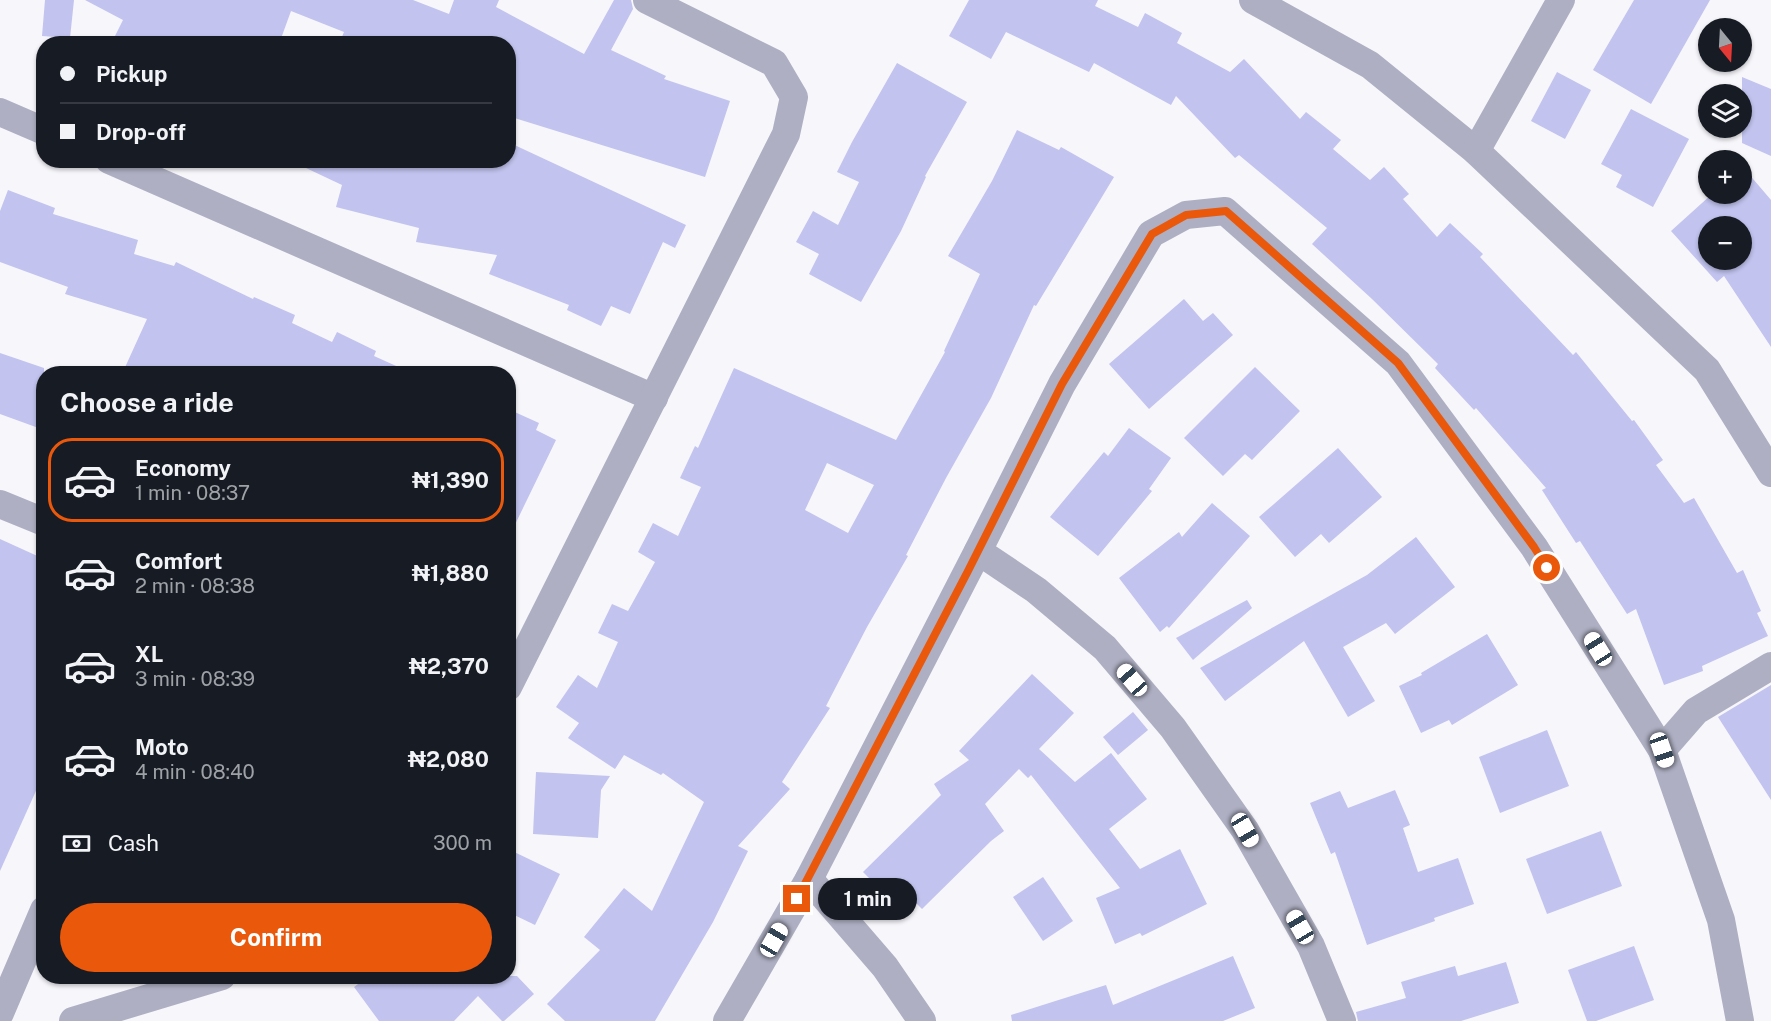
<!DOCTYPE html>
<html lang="en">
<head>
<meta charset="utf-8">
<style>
  body { margin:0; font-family:"Public Sans",sans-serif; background:#20242c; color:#f1f3f6; height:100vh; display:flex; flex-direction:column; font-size:22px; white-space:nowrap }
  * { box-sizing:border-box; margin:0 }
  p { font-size:20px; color:#9ea1a6 }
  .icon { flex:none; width:33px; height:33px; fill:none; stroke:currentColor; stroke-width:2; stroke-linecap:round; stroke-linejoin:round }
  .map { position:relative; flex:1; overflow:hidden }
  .details { position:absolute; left:36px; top:366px; width:480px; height:618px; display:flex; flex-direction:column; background:#171b24; border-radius:24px; box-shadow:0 2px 4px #0004 }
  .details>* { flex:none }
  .top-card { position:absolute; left:36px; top:36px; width:480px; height:132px; border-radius:24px; box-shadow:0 2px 4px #0004; display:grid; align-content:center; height:132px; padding:0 24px; background:#171b24 }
  .needle { width:39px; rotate:162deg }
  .buttons { position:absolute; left:1698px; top:18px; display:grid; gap:12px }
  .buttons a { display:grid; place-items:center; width:54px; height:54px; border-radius:50%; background:#171b24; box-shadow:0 2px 4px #0004; font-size:30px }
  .end { position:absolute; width:27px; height:27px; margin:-14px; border:8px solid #ea580c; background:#fff; box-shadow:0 0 0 3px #fff }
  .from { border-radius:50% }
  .bubble { position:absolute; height:42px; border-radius:21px; background:#171b24; box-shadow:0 2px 4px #0004; font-size:20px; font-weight:700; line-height:42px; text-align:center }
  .car { position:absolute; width:18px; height:36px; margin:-18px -9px; border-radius:8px; box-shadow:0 0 4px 2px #0007; background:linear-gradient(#fff 24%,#345 0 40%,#fff 0 76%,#345 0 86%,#fff 0) }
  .top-card b { display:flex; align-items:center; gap:21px; height:57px; font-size:22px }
  .top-card b+b { border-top:2px solid #363941 }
  .top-card i { width:15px; height:15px; background:#f1f3f6 }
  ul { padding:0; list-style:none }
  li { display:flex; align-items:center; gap:18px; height:84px; margin:0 12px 9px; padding:0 12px; border:3px solid transparent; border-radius:24px }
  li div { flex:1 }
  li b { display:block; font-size:22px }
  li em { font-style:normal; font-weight:700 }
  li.active { border-color:#ea580c }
  li>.icon { width:54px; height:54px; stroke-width:1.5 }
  h2 { padding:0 24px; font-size:27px; line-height:72px }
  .pay { display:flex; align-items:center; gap:15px; height:66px; padding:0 24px; font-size:22px }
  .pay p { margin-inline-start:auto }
  .button { display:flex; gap:12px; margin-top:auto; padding:12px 24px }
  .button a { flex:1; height:69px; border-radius:36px; background:#ea580c; color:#fff; font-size:24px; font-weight:700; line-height:69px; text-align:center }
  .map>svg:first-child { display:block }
  .building { fill:#c2c3ee; fill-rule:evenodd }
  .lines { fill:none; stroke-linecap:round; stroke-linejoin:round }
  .minor { stroke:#aeafc2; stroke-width:28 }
  .route { stroke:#ea580c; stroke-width:8 }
</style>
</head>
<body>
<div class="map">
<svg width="1771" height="1021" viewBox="0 0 1771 1021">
  <rect width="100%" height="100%" fill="#f6f6fb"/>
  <g class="building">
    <polygon points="45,0 74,0 70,38 42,36"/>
    <polygon points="85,0 413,0 449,14 454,0 499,0 496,7 584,54 614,0 631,0 633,9 611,50 666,76 664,79 730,101 705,177 508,116 508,44 339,44 344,32 291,11 279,44 111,44 123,20"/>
    <polygon points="969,0 1098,0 1095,6 1138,27 1145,13 1182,33 1177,43 1230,72 1244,59 1300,119 1306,112 1341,140 1333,149 1370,180 1384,167 1409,194 1403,199 1437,237 1450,223 1483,254 1480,257 1573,355 1576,352 1632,421 1634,420 1663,460 1656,465 1684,503 1694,498 1737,573 1743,570 1761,611 1757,613 1768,636 1702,666 1703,671 1664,685 1636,609 1627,614 1580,541 1576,543 1542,490 1546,488 1476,408 1474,410 1435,368 1438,364 1372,299 1312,244 1327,228 1239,155 1235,158 1176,96 1171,105 1094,63 1089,72 1006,32 991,59 949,36"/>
    <polygon points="1634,0 1710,0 1651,104 1593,70"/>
    <polygon points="897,63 967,102 925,176 926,177 901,231 861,302 809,274 819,254 796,242 813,211 838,225 859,182 837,172 852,142"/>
    <polygon points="1557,72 1591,90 1565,139 1531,121"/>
    <polygon points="1742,77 1771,89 1771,156 1742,143"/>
    <polygon points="1631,109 1689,139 1653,207 1616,187 1622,175 1601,164"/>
    <path d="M1017,130L1059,150L1061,147L1114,177L1036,306L1034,305L991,398L946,478L906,555L908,556L867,627L826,706L830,708L782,782L790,789L738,846L748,851L713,922L655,1021H565L547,1004L600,950L584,937L624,888L652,911L704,802L663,773L661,775L624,755L615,769L568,738L579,723L556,707L578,675L597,688L618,642L598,633L612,604L628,611L655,562L638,552L653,523L678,536L701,487L680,478L695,446L698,448L734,368L896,440L945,352L944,351L980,274L948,256L992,181ZM827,463L874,485L848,533L805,510Z"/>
    <polygon points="508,142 686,225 675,248 663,242 630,314 611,306 601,326 567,310 569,305 489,274 497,255 416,242 419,228 336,207 342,185 289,160 508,160"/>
    <path d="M1742,166L1771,200V347L1724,276L1717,282L1671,231L1712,194H1742ZM1708,226H1742V260H1708Z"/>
    <polygon points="8,190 55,208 53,214 138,240 134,254 174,266 176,262 253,299 254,297 295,315 292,323 332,342 337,332 376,351 374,356 414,374 122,374 147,319 65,294 68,287 0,262 0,211"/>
    <polygon points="1184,299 1203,321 1213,313 1233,335 1149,409 1109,364"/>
    <polygon points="0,353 44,368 44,430 0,414"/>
    <polygon points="1255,367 1300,411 1252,460 1245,454 1223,476 1184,438"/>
    <polygon points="508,409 539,423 536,430 556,440 508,539"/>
    <polygon points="1129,428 1171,458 1149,489 1152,491 1098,556 1050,517 1104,452 1108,456"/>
    <polygon points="1338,448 1382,497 1329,543 1321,534 1295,557 1259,517"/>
    <polygon points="1212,503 1250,536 1169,628 1167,626 1160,632 1119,578 1179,532 1182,537"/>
    <polygon points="1416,537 1455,587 1395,634 1386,623 1343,647 1375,701 1348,717 1304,641 1225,701 1200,668 1367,575"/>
    <polygon points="0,539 44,559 44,773 0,871"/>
    <polygon points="1247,600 1252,608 1193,660 1176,638"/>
    <polygon points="1487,634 1518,685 1452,725 1449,720 1421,733 1399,686 1422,675 1421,673"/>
    <polygon points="1032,674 1074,713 1039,749 1075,782 1111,753 1147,799 1109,829 1140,869 1180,849 1207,904 1142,936 1140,933 1115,944 1096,898 1120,888 1031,775 1028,778 1019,769 985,804 1004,831 991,841 922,909 903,890 892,901 863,872 941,795 934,784 969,760 959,751"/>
    <polygon points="1771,685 1771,800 1718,717"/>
    <polygon points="1133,712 1148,730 1118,755 1103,737"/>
    <polygon points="1547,730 1569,786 1500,813 1479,757"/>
    <polygon points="536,772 610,776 601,790 598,838 533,834"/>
    <polygon points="1395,790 1410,825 1403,828 1418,872 1458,858 1474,904 1434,918 1435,921 1367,945 1335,852 1331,854 1310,803 1340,791 1348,808"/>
    <polygon points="1601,831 1622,886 1547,914 1526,859"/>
    <polygon points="508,849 560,874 535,925 508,912"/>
    <polygon points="1043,877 1073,921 1043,941 1013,897"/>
    <polygon points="1634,946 1654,1000 1596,1021 1587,1021 1568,970"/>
    <polygon points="1233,956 1255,1008 1223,1021 1012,1021 1011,1015 1106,985 1113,1005"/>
    <polygon points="1506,962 1519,1003 1461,1021 1358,1021 1356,1012 1406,998 1401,982 1455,966 1458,976"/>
    <polygon points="369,976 517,976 534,994 504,1021 502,1021 478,996 454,1021 379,1021 354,987"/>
  </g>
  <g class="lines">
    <g class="minor">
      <polyline points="1253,0 1370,65 1476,151 1707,370 1771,473"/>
      <polyline points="0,112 44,131"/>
      <polyline points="1476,151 1561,0"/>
      <polyline points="109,160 654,398"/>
      <polyline points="0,504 44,522"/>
      <polyline points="978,551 1036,590 1105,648 1173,728 1245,830 1311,946 1342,1021"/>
      <polyline points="508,687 786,134 794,97 774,63 647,0"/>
      <polyline points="1662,750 1696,711 1771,666"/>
      <polyline points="809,879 885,967 922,1021"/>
      <polyline points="0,1013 44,910"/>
      <polyline points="73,1021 222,976"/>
      <polyline points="727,1021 809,879 978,551 1062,384 1151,234 1186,215 1225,211 1398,363 1534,547 1662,750 1721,920 1740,1021"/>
    </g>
  </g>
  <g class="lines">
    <polyline class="route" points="797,899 968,571 1062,384 1152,234 1186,215 1226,211 1398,363 1534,547 1547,568"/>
  </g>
</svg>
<div class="buttons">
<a><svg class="needle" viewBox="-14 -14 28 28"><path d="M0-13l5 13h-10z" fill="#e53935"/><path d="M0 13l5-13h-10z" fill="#9ea1a6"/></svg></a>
<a><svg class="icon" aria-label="layers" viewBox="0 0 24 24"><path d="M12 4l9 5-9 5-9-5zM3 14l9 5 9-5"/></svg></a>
<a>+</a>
<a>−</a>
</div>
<i class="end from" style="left:1547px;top:568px"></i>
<i class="end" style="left:797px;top:899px"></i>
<div class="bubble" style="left:818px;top:878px;width:99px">1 min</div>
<i class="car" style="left:1598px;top:649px;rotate:328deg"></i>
<i class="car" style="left:1132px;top:680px;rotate:319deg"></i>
<i class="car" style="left:1662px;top:750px;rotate:161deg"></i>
<i class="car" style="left:1245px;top:830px;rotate:150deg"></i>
<i class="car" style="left:1300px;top:927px;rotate:330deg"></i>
<i class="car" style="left:774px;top:940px;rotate:30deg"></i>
<div class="top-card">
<b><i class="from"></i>Pickup</b>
<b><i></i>Drop-off</b>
</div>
<section class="details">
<h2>Choose a ride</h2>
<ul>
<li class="active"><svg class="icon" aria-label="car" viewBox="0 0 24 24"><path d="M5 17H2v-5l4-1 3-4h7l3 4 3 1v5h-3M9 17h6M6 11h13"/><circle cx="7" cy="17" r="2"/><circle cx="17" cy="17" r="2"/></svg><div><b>Economy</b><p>1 min · 08:37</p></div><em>₦1,390</em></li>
<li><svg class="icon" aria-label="car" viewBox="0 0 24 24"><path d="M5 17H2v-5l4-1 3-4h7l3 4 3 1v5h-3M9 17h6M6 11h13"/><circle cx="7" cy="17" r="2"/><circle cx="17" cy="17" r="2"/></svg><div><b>Comfort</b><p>2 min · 08:38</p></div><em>₦1,880</em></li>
<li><svg class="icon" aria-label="car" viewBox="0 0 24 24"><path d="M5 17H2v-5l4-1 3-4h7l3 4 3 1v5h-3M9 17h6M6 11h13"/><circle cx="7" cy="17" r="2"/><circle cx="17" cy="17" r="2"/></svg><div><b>XL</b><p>3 min · 08:39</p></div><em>₦2,370</em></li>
<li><svg class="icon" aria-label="car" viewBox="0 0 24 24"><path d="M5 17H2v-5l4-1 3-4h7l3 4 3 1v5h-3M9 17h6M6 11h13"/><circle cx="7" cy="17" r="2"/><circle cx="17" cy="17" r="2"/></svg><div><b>Moto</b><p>4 min · 08:40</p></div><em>₦2,080</em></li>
</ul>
<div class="pay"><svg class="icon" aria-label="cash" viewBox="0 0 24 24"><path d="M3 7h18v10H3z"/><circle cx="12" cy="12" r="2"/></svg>Cash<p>300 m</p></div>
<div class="button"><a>Confirm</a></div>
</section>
</div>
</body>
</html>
